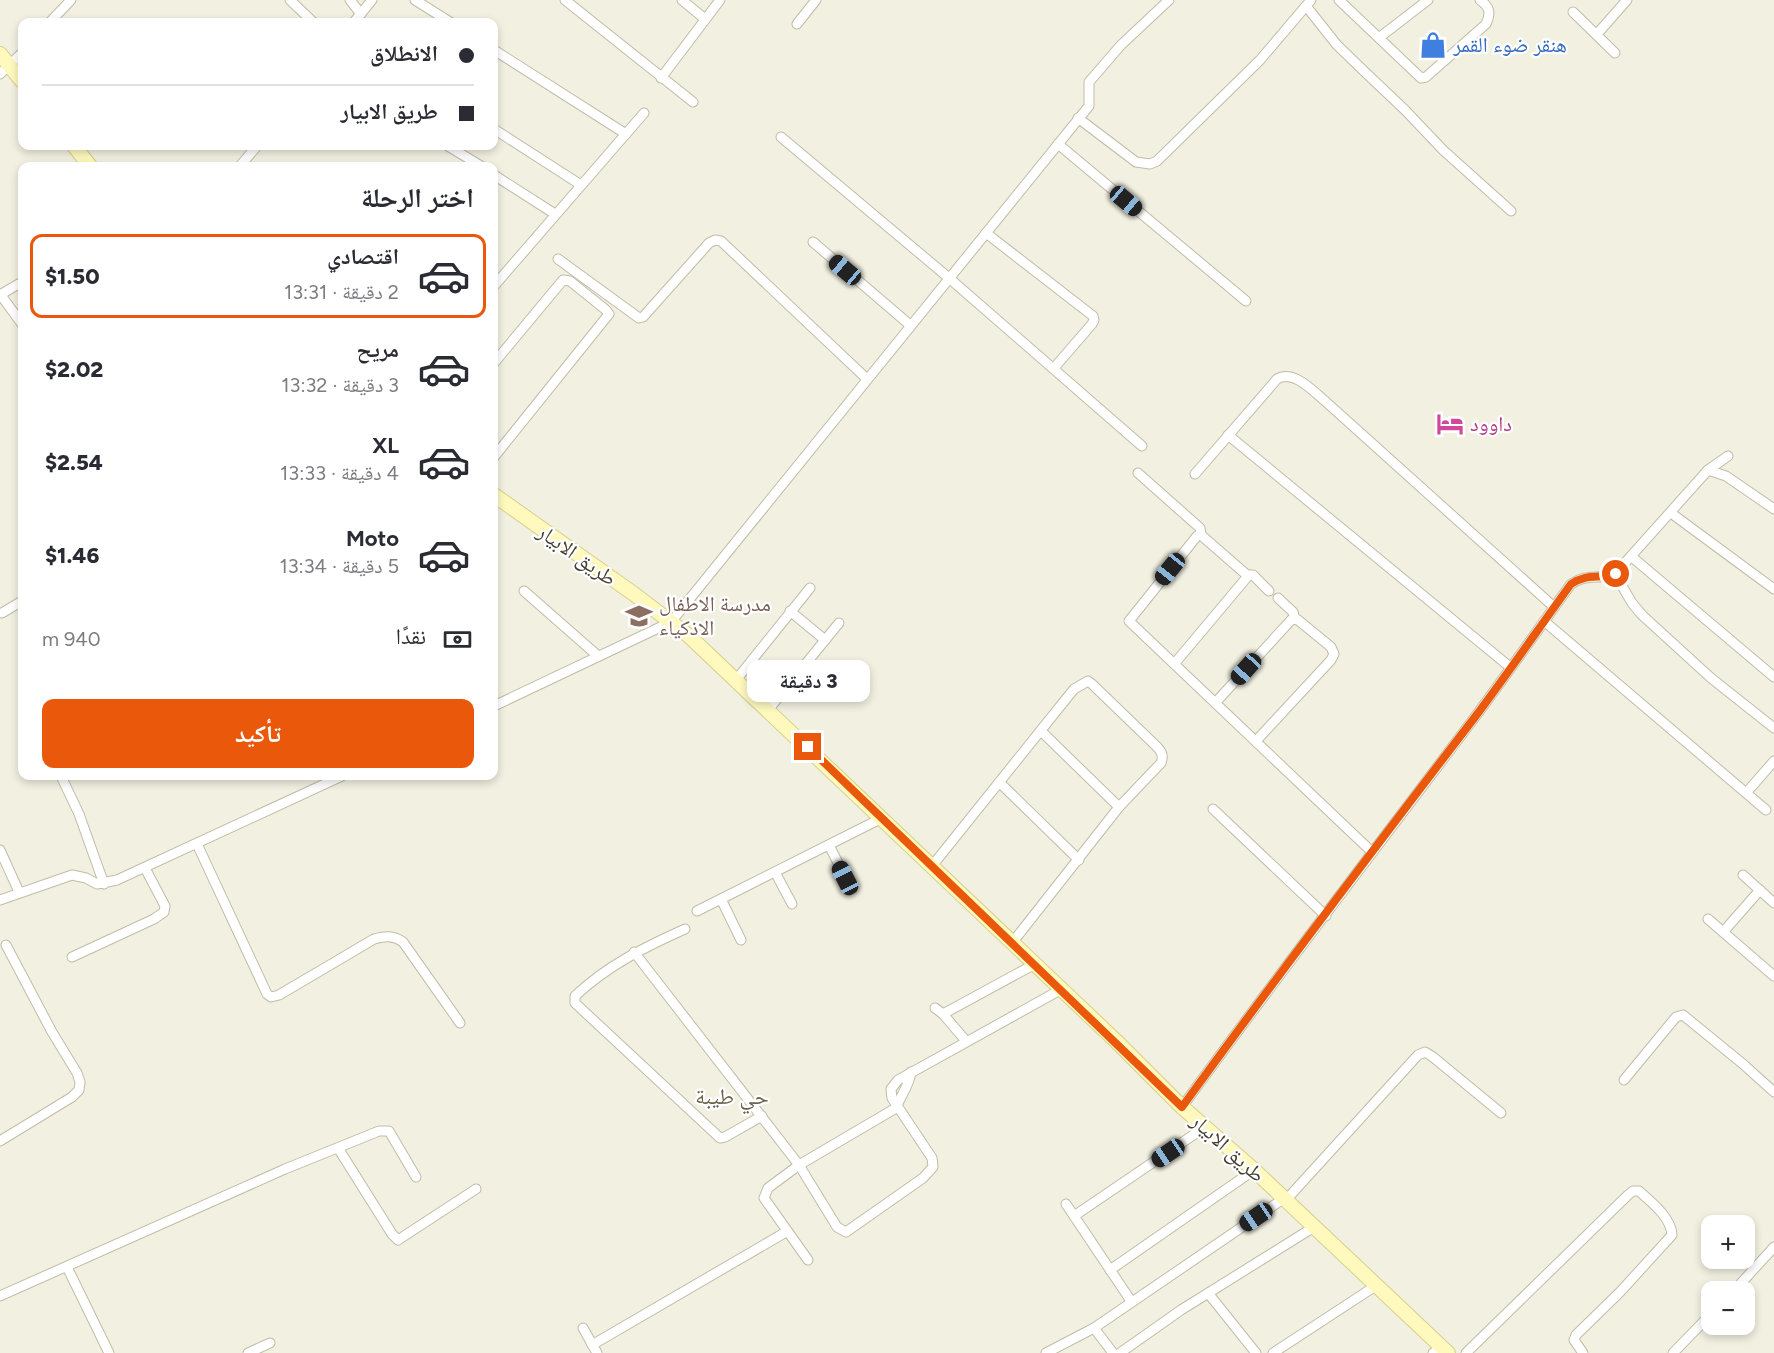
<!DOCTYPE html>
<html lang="ar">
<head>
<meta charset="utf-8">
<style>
  body { margin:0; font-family:Figtree,"Noto Naskh Arabic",sans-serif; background:#f7f7f7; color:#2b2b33; direction:rtl; height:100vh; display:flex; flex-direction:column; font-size:22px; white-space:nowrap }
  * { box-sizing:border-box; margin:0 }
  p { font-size:20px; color:#7c7c81 }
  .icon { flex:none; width:33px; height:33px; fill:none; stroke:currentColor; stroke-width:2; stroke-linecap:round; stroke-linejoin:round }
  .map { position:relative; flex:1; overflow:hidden; direction:ltr }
  .panel { position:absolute; left:18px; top:162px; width:480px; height:618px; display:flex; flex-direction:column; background:#fff; border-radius:12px; box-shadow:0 3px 9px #0003; direction:rtl }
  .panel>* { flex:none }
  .banner { position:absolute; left:18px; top:18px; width:480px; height:132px; border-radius:12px; box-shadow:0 3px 9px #0003; direction:rtl; display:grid; align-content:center; height:132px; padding:0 24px; background:#fff }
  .fabs { position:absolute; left:1701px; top:1215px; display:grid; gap:12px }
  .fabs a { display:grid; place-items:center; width:54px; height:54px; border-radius:12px; background:#fff; box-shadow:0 3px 9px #0003; font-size:30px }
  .end { position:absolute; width:27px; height:27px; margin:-14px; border:8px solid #ea580c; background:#fff; box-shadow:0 0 0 3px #fff }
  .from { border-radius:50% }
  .bubble { position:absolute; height:42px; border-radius:12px; background:#fff; box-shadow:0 3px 9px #0003; font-size:20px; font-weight:800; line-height:42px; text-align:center; direction:rtl }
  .car { position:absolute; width:18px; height:36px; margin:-18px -9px; border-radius:8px; box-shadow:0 0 4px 2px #0007; background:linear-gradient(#222 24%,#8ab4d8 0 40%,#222 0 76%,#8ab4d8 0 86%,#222 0) }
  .banner b { display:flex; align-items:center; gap:21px; height:57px; font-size:22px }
  .banner b+b { border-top:2px solid #e1e1e2 }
  .banner i { width:15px; height:15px; background:#2b2b33 }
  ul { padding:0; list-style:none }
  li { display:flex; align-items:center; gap:18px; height:84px; margin:0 12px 9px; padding:0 12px; border:3px solid transparent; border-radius:12px }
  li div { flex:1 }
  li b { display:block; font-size:22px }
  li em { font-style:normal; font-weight:800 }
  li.current { border-color:#ea580c }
  li>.icon { width:54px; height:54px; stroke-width:1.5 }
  h2 { padding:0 24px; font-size:27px; line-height:72px }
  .pay { display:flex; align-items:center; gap:15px; height:66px; padding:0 24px; font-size:22px }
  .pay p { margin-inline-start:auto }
  .primary-button { display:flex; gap:12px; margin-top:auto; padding:12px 24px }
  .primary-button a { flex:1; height:69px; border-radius:12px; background:#ea580c; color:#fff; font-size:24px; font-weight:800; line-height:69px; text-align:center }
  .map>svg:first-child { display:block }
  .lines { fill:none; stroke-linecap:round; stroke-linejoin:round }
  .minor-casing { stroke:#c1bca6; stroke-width:11 }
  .secondary-casing { stroke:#d6cf8d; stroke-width:16 }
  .minor { stroke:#fff; stroke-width:9 }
  .secondary { stroke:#fff9be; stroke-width:14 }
  .route { stroke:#ea580c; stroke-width:8 }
  .labels { text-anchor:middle; stroke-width:4.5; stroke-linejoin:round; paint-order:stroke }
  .shop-label { font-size:21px; fill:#366cbe; stroke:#fff; text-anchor:start }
  .hotel-label { font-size:21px; fill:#b23c85; stroke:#fff; text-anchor:start }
  .street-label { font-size:21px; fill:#443f32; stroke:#fff }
  .education-label { font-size:21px; fill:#785e54; stroke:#fff; text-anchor:start }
  .neighbourhood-label { font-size:22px; fill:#676048; stroke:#fff }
</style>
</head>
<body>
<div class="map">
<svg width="1774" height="1353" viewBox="0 0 1774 1353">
  <rect width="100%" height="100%" fill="#f2f0e1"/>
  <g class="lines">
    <defs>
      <g id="minor">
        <polyline points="290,0 313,22"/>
        <polyline points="350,0 361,14"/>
        <polyline points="415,0 450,22"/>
        <polyline points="565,0 693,102"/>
        <polyline points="682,0 705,19"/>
        <path d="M1339,0L1421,78L1426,77L1486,24C1491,13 1490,7 1480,0"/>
        <polyline points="1306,6 1337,45 1366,73 1405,110 1443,150 1511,211"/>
        <polyline points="1573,12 1615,53"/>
        <polyline points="50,22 71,0"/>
        <polyline points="354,22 372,0"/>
        <polyline points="797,24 816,0"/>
        <polyline points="1597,34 1627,0"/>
        <polyline points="1380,37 1428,0"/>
        <polyline points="494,50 626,134"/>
        <polyline points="0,74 22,53"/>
        <polyline points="661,78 720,0"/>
        <polyline points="1078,118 1136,162 1150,164 1157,161 1260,60 1311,0"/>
        <polyline points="494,129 581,185"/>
        <polyline points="781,137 949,278 1142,446"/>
        <polyline points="1058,144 1246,301"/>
        <polyline points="448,146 481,166"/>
        <polyline points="240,166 257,146"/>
        <polyline points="494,175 555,214"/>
        <polyline points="986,233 1093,316 1094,320 1092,324 1054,368"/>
        <polyline points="813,242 910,325"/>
        <polyline points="558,259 639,318 643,317 709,243 715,240 721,241 867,379"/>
        <polyline points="494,286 644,113"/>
        <polyline points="0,294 22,324"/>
        <polyline points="0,295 22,282"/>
        <polyline points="494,363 563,280 570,281 606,310 609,314 494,457"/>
        <polyline points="1228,435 1510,667"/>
        <polyline points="1708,470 1726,476 1774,509"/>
        <polyline points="1138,473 1200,528 1201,535"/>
        <path d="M1195,474L1277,379C1293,369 1313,391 1325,401L1554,607"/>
        <polyline points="1671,513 1774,589"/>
        <polyline points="1632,557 1774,677"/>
        <polyline points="1615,574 1632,603 1642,615 1711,678 1774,728"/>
        <polyline points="1247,575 1253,575 1269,591"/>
        <polyline points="524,591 598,656"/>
        <polyline points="1278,598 1293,612 1295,619"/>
        <polyline points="790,611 825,640"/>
        <polyline points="2,613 22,601"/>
        <polyline points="1544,621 1766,810"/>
        <polyline points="1175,663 1248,576 1201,535 1197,536 1129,621 1372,852"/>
        <polyline points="736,680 810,588"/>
        <polyline points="1216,702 1292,619 1298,620 1331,647 1334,654 1331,660 1256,741"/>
        <polyline points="494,706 671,622 1089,106 1089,82 1121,45 1169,0"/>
        <polyline points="768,710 839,623"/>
        <polyline points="1041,731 1119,807"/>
        <polyline points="61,776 79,814 104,884"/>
        <polyline points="999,782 1079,860"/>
        <polyline points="1747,792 1774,761"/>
        <polyline points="1213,809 1326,916"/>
        <path d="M197,844L267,994L271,997L279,995L374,939C385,936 393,935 403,942L460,1023"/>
        <polyline points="829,845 845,877"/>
        <polyline points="0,850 19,892"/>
        <path d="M932,866L1074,689L1088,681L1092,684L1152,742C1159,749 1165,753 1161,763L1119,807L1012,943"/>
        <polyline points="775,872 792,904"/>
        <polyline points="1743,875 1774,903"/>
        <polyline points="721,899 741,940"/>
        <polyline points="0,900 72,875 86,878 97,884 117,880 342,776"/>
        <polyline points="697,911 882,818"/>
        <polyline points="1708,919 1774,976"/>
        <path d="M685,929C645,947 608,965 575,996V1003L720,1138L725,1137L762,1116"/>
        <polyline points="1724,931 1760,890"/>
        <polyline points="634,952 799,1165 837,1227 846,1232 923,1178 933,1167 932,1158 892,1098 891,1089 898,1080 1060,990"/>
        <polyline points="72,957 154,919 164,912 165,906 145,868"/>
        <polyline points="935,1008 943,1014 966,1041"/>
        <polyline points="943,1014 1035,964"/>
        <polyline points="1624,1080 1676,1017 1683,1015 1743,1064 1774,1092"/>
        <path d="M1182,1107C1278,975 1377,847 1475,717C1508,673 1539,628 1571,584C1588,573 1598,580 1615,574L1708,470L1728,456"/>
        <polyline points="0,1141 72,1097 79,1090 80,1082 77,1073 52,1032 6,945"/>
        <polyline points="338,1148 392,1234 398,1240 476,1189"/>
        <polyline points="1286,1200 1418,1055 1425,1052 1433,1057 1501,1113"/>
        <polyline points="1066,1204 1131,1301"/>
        <polyline points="1074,1216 1205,1127"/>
        <path d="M808,1260L764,1198L768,1188L799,1165L896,1108C901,1095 909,1086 911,1072"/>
        <polyline points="67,1267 109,1353"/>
        <polyline points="1110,1270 1254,1170"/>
        <polyline points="1733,1292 1774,1247"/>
        <polyline points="1208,1293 1256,1353"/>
        <polyline points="0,1296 285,1169 379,1131 389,1131 416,1177"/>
        <polyline points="583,1328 597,1353"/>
        <polyline points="1094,1328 1113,1353"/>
        <polyline points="592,1345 786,1232"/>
        <polyline points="248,1353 270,1343"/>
        <polyline points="1046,1353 1094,1328 1283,1199"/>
        <polyline points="1120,1353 1181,1310 1314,1227"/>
        <polyline points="1273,1353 1377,1285"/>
        <polyline points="1433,1353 1441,1348"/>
        <path d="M1466,1353L1628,1195L1633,1191H1639C1651,1202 1671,1217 1672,1235L1621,1291L1576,1335L1574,1340L1583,1353"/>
        <polyline points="1673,1353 1712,1313"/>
      </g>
      <g id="secondary">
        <polyline points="0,54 22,81"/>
        <polyline points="74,146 90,166"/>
        <polyline points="494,495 634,594 689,636 1116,1041 1182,1107 1254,1170 1448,1353"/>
      </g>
    </defs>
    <use href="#minor" class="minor-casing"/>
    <use href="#secondary" class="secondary-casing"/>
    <use href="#minor" class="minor"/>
    <use href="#secondary" class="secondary"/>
  </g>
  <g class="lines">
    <path class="route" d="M808,747L1182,1107C1278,975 1376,846 1475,717C1508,673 1539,628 1571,584C1588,573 1598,579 1616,574"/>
  </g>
  <defs>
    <symbol id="shop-bare" viewBox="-9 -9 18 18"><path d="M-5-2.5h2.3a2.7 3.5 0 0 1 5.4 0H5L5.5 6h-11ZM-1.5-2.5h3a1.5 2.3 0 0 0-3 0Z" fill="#3f7fe0" stroke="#fff" stroke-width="2.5" paint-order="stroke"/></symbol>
    <symbol id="hotel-bare" viewBox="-9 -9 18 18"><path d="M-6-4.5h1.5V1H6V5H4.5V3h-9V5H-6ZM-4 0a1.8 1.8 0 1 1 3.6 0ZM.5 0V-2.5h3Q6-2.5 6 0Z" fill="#d1479c" stroke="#fff" stroke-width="2.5" paint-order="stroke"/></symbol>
    <symbol id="school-bare" viewBox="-9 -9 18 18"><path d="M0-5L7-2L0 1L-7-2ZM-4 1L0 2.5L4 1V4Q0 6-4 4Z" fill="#8d6e63" stroke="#fff" stroke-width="2.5" paint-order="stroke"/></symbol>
  </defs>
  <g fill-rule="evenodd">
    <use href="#shop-bare" x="1414" y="26" width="38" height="38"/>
    <use href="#hotel-bare" x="1431" y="405" width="38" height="38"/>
    <use href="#school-bare" x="620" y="597" width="38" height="38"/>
  </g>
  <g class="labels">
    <g class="shop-label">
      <text x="1453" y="52">هنقر ضوء القمر</text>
    </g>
    <g class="hotel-label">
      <text x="1470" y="431">داوود</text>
    </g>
    <g class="street-label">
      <text transform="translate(577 555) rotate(35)" y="7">طريق الابيار</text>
      <text transform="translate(1228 1148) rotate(42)" y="7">طريق الابيار</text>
    </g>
    <g class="education-label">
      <text x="659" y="611">مدرسة الاطفال<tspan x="659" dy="24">الاذكياء</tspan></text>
    </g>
    <g class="neighbourhood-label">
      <text x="732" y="1104">حي طيبة</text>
    </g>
  </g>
</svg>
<div class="fabs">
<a>+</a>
<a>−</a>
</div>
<i class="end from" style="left:1616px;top:574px"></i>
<i class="end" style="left:808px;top:747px"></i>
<div class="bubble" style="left:747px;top:660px;width:123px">3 دقيقة</div>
<i class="car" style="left:1126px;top:201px;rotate:130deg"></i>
<i class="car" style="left:845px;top:270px;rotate:310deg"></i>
<i class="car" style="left:1170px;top:569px;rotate:219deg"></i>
<i class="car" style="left:1246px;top:669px;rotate:222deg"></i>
<i class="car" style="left:845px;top:878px;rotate:333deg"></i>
<i class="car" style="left:1168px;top:1153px;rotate:236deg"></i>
<i class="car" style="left:1256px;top:1217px;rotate:236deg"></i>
<div class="banner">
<b><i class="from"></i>الانطلاق</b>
<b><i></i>طريق الابيار</b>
</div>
<section class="panel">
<h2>اختر الرحلة</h2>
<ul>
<li class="current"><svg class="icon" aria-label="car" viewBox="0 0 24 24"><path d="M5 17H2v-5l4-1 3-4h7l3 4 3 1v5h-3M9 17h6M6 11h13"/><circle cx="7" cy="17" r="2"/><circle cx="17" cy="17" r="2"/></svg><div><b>اقتصادي</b><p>2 دقيقة · 13:31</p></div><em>$1.50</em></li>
<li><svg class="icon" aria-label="car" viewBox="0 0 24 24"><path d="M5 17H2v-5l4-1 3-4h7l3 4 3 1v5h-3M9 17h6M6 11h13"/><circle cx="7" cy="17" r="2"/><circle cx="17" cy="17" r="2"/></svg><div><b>مريح</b><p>3 دقيقة · 13:32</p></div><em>$2.02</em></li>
<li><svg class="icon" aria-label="car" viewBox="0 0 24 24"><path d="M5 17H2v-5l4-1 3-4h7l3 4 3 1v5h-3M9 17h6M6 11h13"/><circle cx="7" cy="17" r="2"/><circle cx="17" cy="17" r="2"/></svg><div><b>XL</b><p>4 دقيقة · 13:33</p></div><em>$2.54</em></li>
<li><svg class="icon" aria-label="car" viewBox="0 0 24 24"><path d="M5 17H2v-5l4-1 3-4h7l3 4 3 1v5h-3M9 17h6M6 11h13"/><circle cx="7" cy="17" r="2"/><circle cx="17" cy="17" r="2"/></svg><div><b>Moto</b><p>5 دقيقة · 13:34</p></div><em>$1.46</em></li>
</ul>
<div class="pay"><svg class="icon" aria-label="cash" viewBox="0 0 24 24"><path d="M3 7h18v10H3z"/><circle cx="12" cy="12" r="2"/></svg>نقدًا<p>940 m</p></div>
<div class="primary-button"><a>تأكيد</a></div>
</section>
</div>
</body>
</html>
